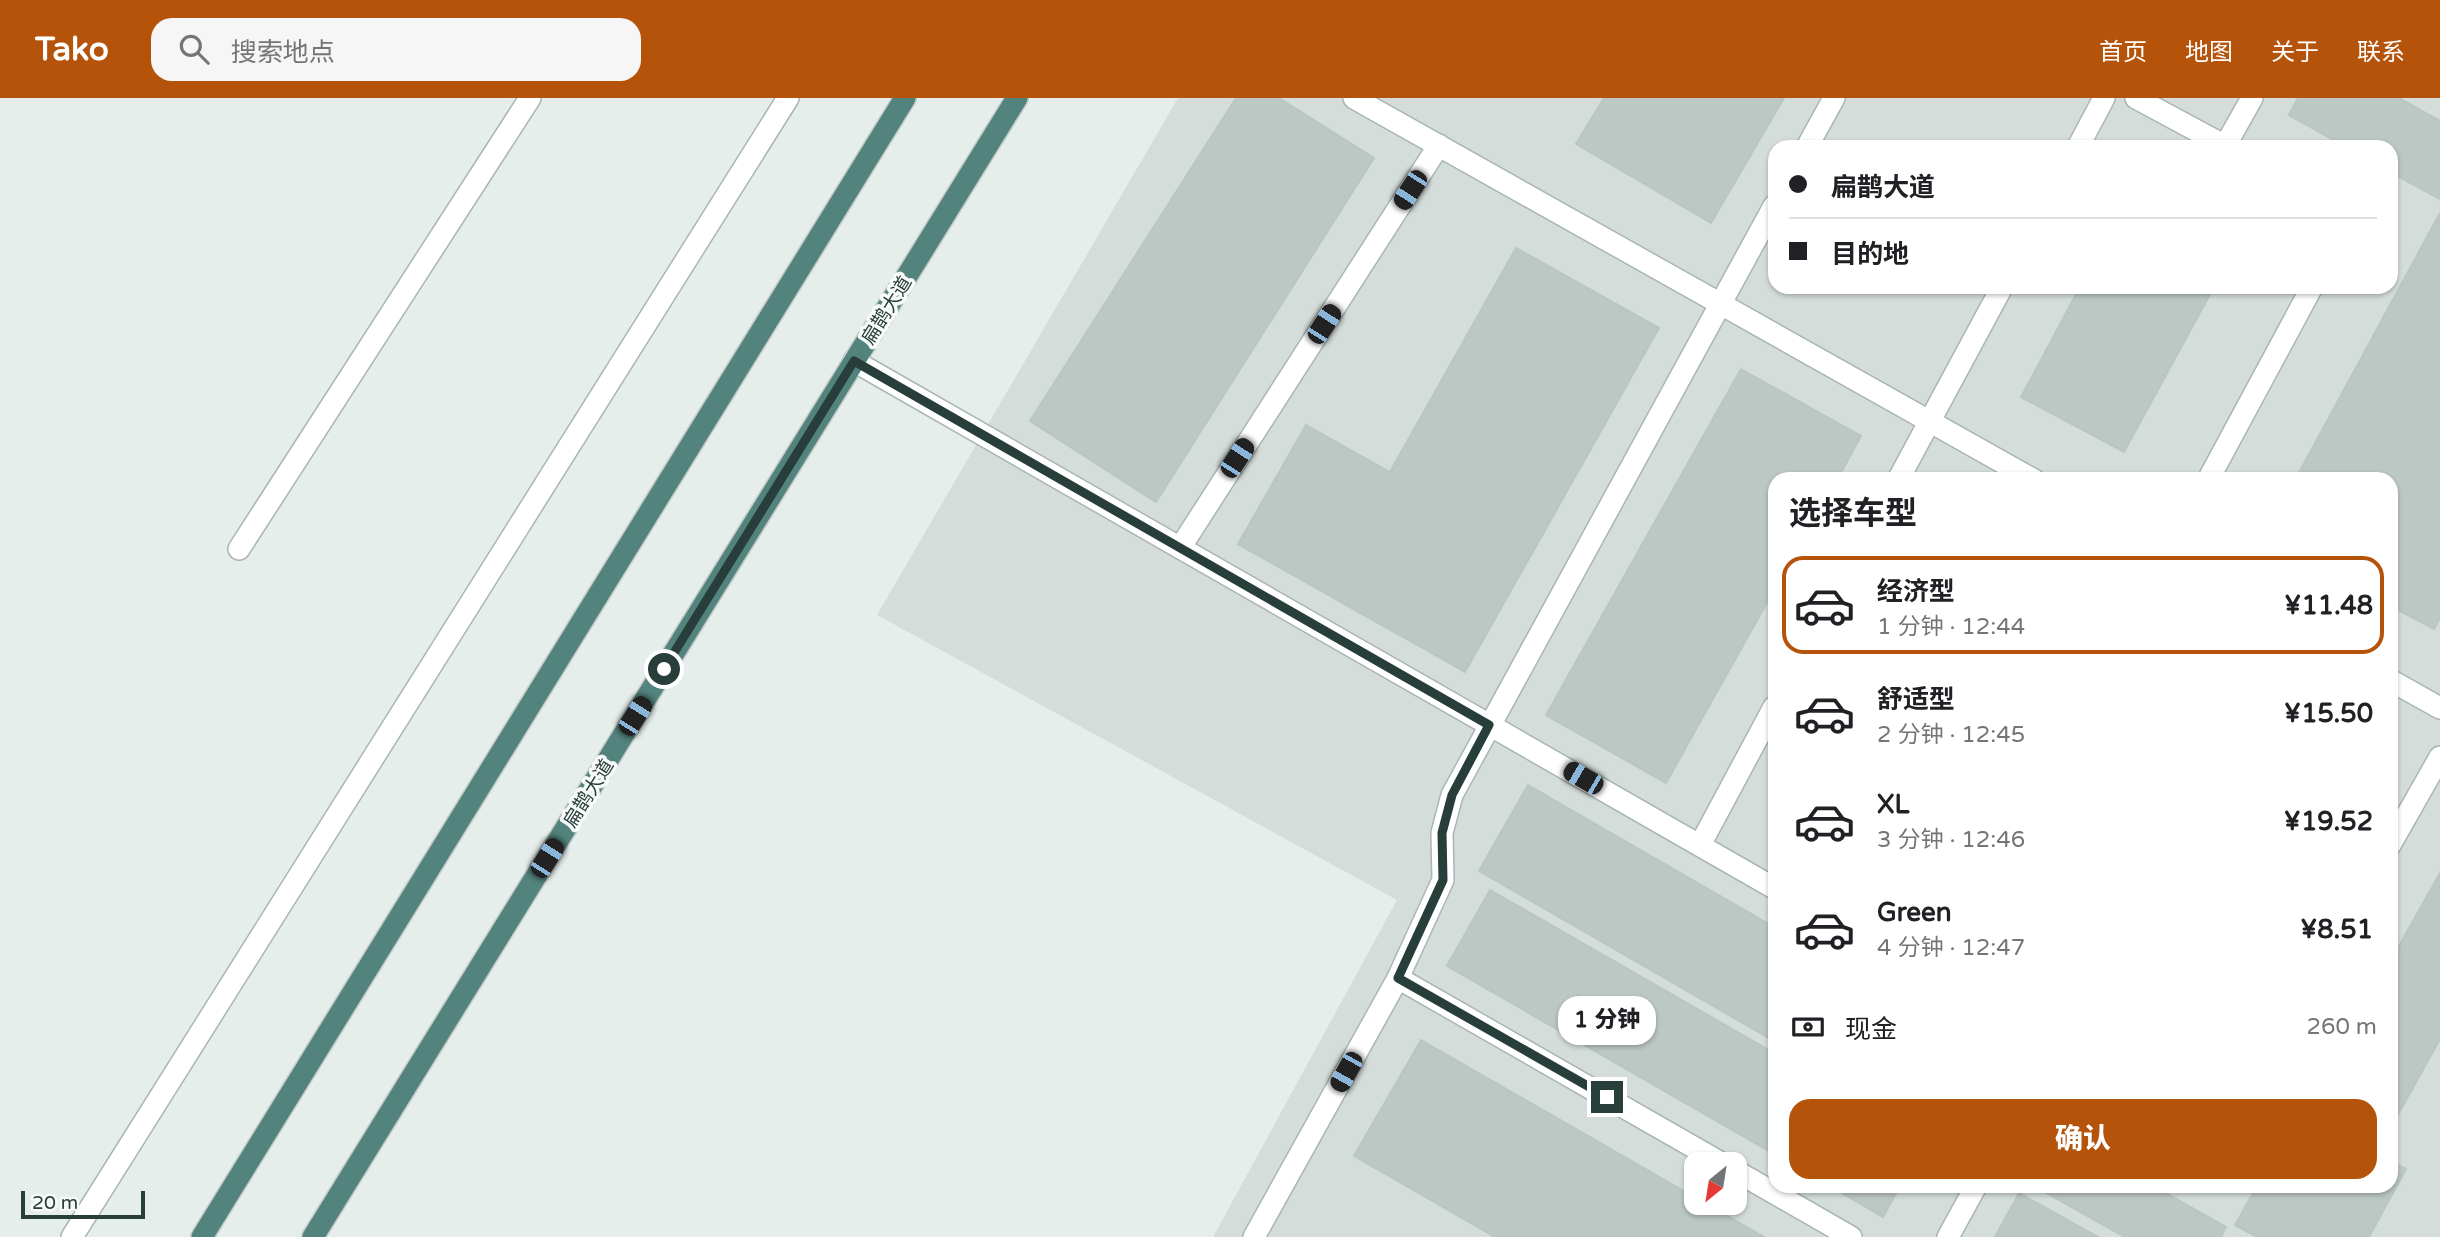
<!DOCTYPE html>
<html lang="zh">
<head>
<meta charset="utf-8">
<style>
  body { margin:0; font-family:"Varela Round","Noto Sans SC",sans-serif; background:#f6f6f6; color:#202124; height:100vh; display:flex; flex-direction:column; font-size:26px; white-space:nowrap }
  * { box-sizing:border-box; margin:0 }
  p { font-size:23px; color:#757577 }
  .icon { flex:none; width:38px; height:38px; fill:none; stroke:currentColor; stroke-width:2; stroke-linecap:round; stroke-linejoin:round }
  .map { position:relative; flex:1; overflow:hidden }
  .drawer { position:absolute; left:1768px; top:374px; width:630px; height:721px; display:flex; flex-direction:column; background:#fff; border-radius:21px; box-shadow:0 2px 5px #0004 }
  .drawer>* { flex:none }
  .guide { position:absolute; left:1768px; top:42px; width:630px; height:154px; border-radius:21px; box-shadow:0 2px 5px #0004; display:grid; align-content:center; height:154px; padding:0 21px; background:#fff }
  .needle { width:46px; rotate:210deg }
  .controls { position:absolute; left:1684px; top:1054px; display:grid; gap:14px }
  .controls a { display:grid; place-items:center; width:63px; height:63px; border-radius:14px; background:#fff; box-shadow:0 2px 5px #0004; font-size:35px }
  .scale { position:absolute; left:21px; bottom:18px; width:124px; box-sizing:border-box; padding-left:7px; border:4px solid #273e3a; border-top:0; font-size:19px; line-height:24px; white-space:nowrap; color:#273e3a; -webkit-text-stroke:5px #f7faf9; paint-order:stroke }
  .end { position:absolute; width:32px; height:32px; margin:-16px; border:9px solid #273e3a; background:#fff; box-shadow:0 0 0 4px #fff }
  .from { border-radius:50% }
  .bubble { position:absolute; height:49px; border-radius:21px; background:#fff; box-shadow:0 2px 5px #0004; font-size:23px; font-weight:800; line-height:49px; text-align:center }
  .car { position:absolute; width:21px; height:42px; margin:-21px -10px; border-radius:9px; box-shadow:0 0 5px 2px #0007; background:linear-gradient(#222 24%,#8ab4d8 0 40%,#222 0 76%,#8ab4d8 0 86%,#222 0) }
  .guide b { display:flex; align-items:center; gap:24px; height:66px; font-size:26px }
  .guide b+b { border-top:2px solid #e0e0e0 }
  .guide i { width:18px; height:18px; background:#202124 }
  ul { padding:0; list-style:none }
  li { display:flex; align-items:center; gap:21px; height:98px; margin:0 14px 10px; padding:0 7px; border:4px solid transparent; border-radius:21px }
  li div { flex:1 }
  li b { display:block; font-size:26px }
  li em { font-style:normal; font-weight:800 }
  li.active { border-color:#b45309 }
  li>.icon { width:63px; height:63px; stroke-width:1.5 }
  h2 { padding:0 21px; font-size:32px; line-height:84px }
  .pay { display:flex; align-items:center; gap:18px; height:77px; padding:0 21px; font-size:26px }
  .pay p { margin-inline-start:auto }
  .action { display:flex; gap:14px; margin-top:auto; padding:14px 21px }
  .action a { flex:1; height:80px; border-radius:21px; background:#b45309; color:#fff; font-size:28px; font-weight:800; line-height:80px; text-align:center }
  header { display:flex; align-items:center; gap:42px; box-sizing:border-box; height:98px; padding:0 35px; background:#b45309; color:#fff }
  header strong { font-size:33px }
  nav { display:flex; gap:38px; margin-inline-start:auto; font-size:24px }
  .search { width:490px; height:63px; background:#f6f6f6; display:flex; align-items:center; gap:18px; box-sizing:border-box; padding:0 24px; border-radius:21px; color:#757577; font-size:26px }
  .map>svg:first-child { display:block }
  .built { fill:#d5ddda; fill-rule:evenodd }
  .building { fill:#bcc8c4; stroke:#b9c7c2; stroke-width:2 }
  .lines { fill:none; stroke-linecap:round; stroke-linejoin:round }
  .service-casing { stroke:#a9b6b2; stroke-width:24 }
  .minor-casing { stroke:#a9b6b2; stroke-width:24 }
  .trunk-casing { stroke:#c3c9c8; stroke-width:24 }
  .service { stroke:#fff; stroke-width:21 }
  .minor { stroke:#fff; stroke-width:21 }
  .trunk { stroke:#52837c; stroke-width:21 }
  .route { stroke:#273e3a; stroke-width:9 }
  .labels { text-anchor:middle; stroke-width:7; stroke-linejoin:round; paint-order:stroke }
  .street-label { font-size:19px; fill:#273e3a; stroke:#f7faf9 }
</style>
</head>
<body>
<header>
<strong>Tako</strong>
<div class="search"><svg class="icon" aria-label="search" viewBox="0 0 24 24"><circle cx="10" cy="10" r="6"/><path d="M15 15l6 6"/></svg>搜索地点</div>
<nav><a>首页</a><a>地图</a><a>关于</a><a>联系</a></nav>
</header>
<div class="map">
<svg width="2440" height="1139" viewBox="0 0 2440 1139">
  <rect width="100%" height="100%" fill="#e6eeeb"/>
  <path class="built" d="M1178,0H2440V1139H1213L1397,802L877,517ZM1774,49H2390V189H1774ZM1774,382H2390V1088H1774ZM1696,1066H1734V1104H1696Z"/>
  <g class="building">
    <polygon points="1236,0 1279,0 1374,60 1156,404 1030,323"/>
    <polygon points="1604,0 1784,0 1711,125 1576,46"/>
    <polygon points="2298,0 2399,0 2440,23 2440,101 2390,74 2390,49 2346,49 2289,17"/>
    <polygon points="2440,115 2440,520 2434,531 2390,508 2390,382 2295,382"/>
    <polygon points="1516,150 1659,230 1465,574 1238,446 1306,327 1390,374"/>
    <polygon points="2080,189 2214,189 2124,354 2021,299"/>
    <polygon points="1741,271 1861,338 1837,382 1774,382 1774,492 1666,685 1546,617"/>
    <polygon points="1528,687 1774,829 1774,943 1479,773"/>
    <polygon points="2440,775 2440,941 2390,1031 2390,864"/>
    <polygon points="1490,792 1774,955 1774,1056 1447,868"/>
    <polygon points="1421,942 1696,1100 1696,1104 1703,1104 1764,1139 1495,1139 1354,1058"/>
    <polygon points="2390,1063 2406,1071 2369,1139 2257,1139 2235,1127 2257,1088 2390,1088"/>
    <polygon points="1830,1088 1900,1088 1883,1119"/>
    <polygon points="2034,1088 2153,1088 2226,1129 2221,1139 2125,1139"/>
    <polygon points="2019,1095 2098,1139 1995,1139"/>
  </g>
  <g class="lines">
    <defs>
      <g id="service">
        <polyline points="1354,0 2034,382"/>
        <polyline points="2136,0 2227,49"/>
        <polyline points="2225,48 2252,0"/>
        <polyline points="1807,49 1834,0"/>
        <polyline points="2078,49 2104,0"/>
        <polyline points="854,263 1774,790"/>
        <polyline points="1898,382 2002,189"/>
        <polyline points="2208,382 2312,189"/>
        <polyline points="1180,450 1439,47"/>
        <polyline points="2390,582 2440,610"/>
        <polyline points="1700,747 1774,609"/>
        <polyline points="2390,747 2440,659"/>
        <polyline points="1398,880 1723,1066"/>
        <polyline points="1734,1072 1851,1139"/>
        <polyline points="1254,1139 1398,880 1443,782 1442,735 1452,697 1774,108"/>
        <polyline points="1948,1139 1976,1088"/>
      </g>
      <g id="minor">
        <polyline points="239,451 530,0"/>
        <polyline points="72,1139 788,0"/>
      </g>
      <g id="trunk">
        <polyline points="202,1139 905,0"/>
        <polyline points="313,1139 1017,0"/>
      </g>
    </defs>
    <use href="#service" class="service-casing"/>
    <use href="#minor" class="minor-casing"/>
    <use href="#trunk" class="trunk-casing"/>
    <use href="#service" class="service"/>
    <use href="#minor" class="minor"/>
    <use href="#trunk" class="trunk"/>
  </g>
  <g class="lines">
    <polyline class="route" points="664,571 854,263 1489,627 1452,697 1442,735 1443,782 1398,880 1607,999"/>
  </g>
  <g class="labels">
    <g class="street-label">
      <text transform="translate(886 212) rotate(-58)" y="7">扁鹊大道</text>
      <text transform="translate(588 695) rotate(-58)" y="7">扁鹊大道</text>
    </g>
  </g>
</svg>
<div class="controls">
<a><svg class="needle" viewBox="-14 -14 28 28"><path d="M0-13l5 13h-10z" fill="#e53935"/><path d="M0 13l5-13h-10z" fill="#757577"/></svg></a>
</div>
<div class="scale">20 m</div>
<i class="end from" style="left:664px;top:571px"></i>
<i class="end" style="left:1607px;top:999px"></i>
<div class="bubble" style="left:1558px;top:898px;width:98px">1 分钟</div>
<i class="car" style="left:1410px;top:92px;rotate:213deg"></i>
<i class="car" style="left:1324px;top:226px;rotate:33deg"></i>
<i class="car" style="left:1237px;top:360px;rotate:33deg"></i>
<i class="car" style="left:635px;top:618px;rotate:32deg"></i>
<i class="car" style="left:1583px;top:680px;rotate:300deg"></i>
<i class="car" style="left:547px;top:760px;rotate:32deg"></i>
<i class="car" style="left:1346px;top:974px;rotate:209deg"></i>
<div class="guide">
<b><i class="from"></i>扁鹊大道</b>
<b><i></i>目的地</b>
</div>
<section class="drawer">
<h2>选择车型</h2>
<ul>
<li class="active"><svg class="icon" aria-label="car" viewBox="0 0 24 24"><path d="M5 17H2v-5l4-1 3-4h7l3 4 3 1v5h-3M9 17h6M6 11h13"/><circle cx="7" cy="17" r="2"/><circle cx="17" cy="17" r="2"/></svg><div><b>经济型</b><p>1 分钟 · 12:44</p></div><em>¥11.48</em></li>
<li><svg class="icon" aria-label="car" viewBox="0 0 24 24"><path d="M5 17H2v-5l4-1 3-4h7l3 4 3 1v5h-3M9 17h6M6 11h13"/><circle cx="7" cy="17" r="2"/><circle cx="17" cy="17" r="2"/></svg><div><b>舒适型</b><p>2 分钟 · 12:45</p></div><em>¥15.50</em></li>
<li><svg class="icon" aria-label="car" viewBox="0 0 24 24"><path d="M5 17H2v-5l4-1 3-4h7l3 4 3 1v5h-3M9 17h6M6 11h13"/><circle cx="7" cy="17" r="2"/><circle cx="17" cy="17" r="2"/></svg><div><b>XL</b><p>3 分钟 · 12:46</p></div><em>¥19.52</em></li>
<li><svg class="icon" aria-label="car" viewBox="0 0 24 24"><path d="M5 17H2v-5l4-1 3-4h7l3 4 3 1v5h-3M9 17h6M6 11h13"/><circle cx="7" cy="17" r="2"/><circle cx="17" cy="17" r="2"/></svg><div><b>Green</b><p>4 分钟 · 12:47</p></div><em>¥8.51</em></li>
</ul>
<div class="pay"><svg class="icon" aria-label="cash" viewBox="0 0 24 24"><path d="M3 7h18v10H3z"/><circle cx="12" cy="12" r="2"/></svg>现金<p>260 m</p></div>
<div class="action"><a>确认</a></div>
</section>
</div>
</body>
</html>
